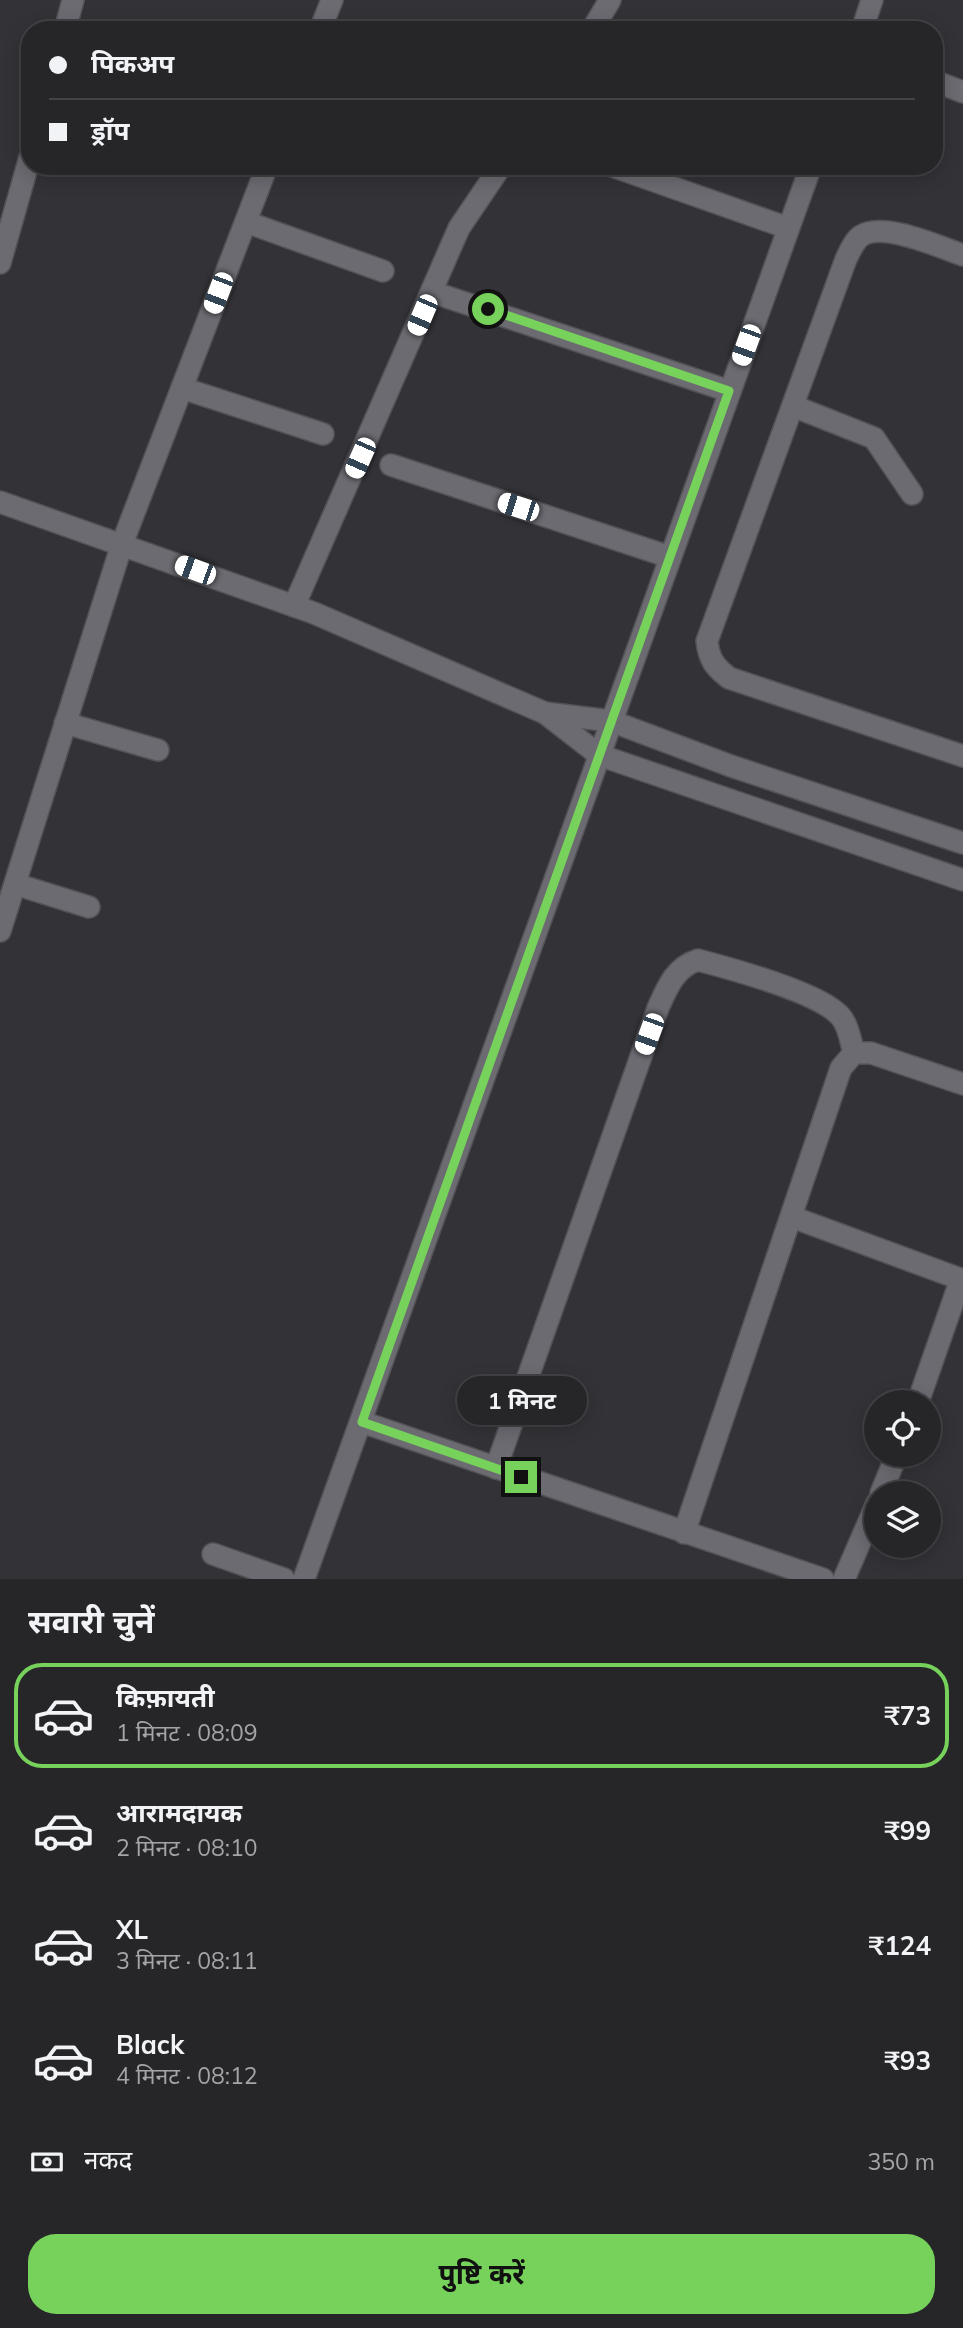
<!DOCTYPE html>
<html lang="hi">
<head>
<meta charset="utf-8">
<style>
  body { margin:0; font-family:Mulish,"Noto Sans Devanagari",sans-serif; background:#323235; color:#f1f3f6; height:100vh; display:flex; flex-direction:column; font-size:26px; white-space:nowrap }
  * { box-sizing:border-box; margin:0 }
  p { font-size:23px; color:#a4a5a8 }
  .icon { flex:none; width:38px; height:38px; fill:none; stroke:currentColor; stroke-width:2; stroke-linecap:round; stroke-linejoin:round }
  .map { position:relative; height:1579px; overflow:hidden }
  .details { display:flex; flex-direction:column; background:#262629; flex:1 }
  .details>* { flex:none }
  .banner { position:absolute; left:21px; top:21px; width:922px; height:154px; border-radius:28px; box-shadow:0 4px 18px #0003,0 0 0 2px #424346; display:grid; align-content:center; height:154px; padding:0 28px; background:#262629 }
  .buttons { position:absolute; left:864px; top:1390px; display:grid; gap:14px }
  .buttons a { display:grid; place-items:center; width:77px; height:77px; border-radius:50%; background:#262629; box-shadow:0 4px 18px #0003,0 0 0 2px #424346; font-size:35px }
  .end { position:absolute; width:32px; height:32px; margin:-16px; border:9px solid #76d25a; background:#111; box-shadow:0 0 0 4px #111 }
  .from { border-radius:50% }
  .bubble { position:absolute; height:49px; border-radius:24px; background:#262629; box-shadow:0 4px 18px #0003,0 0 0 2px #424346; font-size:23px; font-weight:700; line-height:49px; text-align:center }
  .car { position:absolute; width:21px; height:42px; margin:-21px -10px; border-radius:9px; box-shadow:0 0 5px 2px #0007; background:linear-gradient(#fff 24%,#345 0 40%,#fff 0 76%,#345 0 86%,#fff 0) }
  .banner b { display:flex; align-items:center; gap:24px; height:66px; font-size:26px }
  .banner b+b { border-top:2px solid #424346 }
  .banner i { width:18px; height:18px; background:#f1f3f6 }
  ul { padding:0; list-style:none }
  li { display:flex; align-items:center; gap:21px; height:105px; margin:0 14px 10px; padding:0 14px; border:4px solid transparent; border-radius:28px }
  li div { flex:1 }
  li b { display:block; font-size:26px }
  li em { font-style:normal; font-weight:700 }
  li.on { border-color:#76d25a }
  li>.icon { width:63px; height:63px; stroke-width:1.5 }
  h2 { padding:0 28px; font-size:32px; line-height:84px }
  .pay { display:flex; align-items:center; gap:18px; height:77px; padding:0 28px; font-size:26px }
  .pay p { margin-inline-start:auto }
  .button { display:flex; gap:14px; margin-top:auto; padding:14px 28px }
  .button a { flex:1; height:80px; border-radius:28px; background:#76d25a; color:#111; font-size:28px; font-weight:700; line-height:80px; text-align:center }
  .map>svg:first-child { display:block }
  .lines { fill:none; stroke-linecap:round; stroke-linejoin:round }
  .minor-casing { stroke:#525155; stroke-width:24 }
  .minor { stroke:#6c6b71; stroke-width:21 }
  .route { stroke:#76d25a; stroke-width:9 }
</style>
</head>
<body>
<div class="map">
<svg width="963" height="1579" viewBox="0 0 963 1579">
  <rect width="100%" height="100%" fill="#333237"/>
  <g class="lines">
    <defs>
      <g id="minor">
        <polyline points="65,30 73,0"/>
        <polyline points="320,30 332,0"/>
        <polyline points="592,30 610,0"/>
        <polyline points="862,30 872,0"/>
        <polyline points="934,81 963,92"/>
        <polyline points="612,166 788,228"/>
        <polyline points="246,222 383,271"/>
        <path d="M963,255C939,247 883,221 861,236C854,241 850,251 846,259L707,641C709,660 715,667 729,678L963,756"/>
        <polyline points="0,263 30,157"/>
        <polyline points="432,292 729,391"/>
        <polyline points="182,388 323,434"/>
        <polyline points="793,406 874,438 912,494"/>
        <polyline points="391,465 670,557"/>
        <polyline points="0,502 314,613 545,713 599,755 963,880"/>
        <polyline points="294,606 459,228 501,166"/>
        <polyline points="545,713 611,721 731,766 963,843"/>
        <polyline points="65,723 158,750"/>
        <polyline points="15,884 89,907"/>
        <polyline points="0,931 122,544 267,166"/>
        <polyline points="792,1217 963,1280"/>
        <polyline points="918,1402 961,1279"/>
        <polyline points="362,1422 823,1579"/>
        <path d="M496,1468L658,1008C667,988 675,967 698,960C732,969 813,991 837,1013C848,1022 850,1039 854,1053"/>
        <polyline points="881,1493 897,1454"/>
        <polyline points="684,1533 841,1068 854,1053 871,1053 963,1084"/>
        <polyline points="213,1554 284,1579"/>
        <polyline points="304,1579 811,166"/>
        <polyline points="844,1579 877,1503"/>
      </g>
    </defs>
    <use href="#minor" class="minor-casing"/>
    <use href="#minor" class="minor"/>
  </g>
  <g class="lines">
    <polyline class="route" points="488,309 729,391 362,1422 521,1477"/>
  </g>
</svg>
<div class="buttons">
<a><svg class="icon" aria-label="locate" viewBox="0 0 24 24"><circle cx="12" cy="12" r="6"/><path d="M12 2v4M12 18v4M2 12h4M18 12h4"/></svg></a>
<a><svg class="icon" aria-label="layers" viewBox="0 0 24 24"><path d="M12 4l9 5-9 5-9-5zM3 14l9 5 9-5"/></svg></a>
</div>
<i class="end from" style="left:488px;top:309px"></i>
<i class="end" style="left:521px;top:1477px"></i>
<div class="bubble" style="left:457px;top:1376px;width:130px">1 मिनट</div>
<i class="car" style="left:218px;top:293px;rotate:201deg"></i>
<i class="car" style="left:422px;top:315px;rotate:203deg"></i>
<i class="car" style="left:746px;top:345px;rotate:200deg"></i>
<i class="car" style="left:360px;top:458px;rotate:204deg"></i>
<i class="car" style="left:518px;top:507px;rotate:288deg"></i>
<i class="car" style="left:195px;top:570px;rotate:290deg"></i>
<i class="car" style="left:649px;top:1034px;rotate:200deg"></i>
<div class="banner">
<b><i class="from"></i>पिकअप</b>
<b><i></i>ड्रॉप</b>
</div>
</div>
<section class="details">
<h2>सवारी चुनें</h2>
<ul>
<li class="on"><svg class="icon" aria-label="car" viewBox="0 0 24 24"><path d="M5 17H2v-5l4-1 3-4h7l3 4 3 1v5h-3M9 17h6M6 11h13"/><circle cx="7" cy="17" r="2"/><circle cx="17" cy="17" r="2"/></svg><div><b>किफ़ायती</b><p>1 मिनट · 08:09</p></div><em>₹73</em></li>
<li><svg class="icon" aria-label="car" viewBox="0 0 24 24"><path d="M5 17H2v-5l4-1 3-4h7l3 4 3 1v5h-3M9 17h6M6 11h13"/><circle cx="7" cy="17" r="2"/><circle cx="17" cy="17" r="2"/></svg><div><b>आरामदायक</b><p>2 मिनट · 08:10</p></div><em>₹99</em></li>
<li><svg class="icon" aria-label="car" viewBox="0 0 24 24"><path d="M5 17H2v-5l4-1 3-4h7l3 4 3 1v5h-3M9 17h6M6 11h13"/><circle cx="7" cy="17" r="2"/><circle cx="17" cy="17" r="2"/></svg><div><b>XL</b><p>3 मिनट · 08:11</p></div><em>₹124</em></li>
<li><svg class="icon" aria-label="car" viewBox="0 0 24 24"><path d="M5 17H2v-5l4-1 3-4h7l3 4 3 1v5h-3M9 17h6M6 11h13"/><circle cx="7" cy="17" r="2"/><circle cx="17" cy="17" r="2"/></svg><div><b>Black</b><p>4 मिनट · 08:12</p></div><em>₹93</em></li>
</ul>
<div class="pay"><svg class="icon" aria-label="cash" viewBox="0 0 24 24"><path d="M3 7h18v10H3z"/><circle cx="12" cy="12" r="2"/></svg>नकद<p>350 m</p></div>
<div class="button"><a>पुष्टि करें</a></div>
</section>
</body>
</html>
